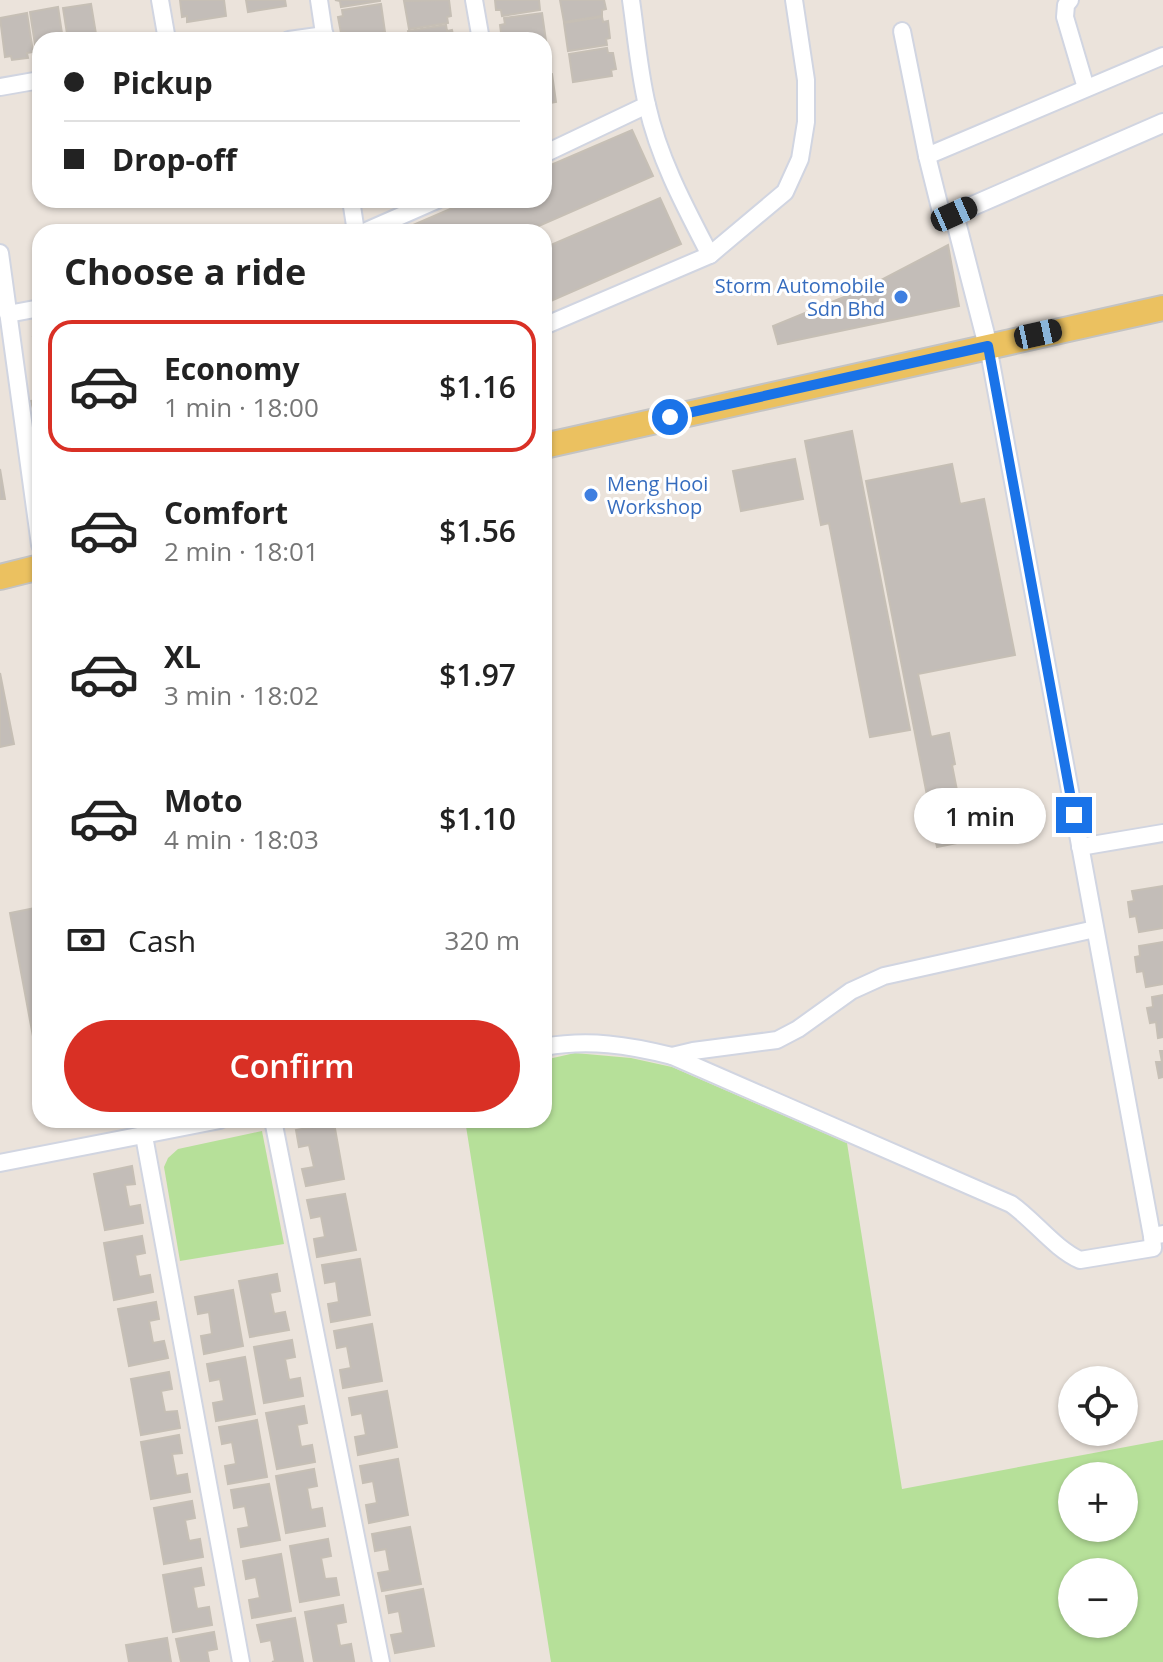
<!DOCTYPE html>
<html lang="en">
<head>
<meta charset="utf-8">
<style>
  body { margin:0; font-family:"Open Sans",sans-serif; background:#f6f6f6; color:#222; height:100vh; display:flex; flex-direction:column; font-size:30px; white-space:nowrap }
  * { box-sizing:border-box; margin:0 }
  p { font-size:26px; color:#767676 }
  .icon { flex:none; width:44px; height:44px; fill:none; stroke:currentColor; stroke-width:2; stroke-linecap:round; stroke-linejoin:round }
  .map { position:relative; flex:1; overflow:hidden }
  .sheet { position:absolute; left:32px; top:224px; width:520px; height:904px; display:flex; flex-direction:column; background:#fff; border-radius:24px; box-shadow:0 2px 6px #0004 }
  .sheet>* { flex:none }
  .banner { position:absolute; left:32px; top:32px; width:520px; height:176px; border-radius:24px; box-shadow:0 2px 6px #0004; display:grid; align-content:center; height:176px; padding:0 32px; background:#fff }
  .buttons { position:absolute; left:1058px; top:1366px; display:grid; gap:16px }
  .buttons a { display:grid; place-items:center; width:80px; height:80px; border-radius:50%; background:#fff; box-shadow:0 2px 6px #0004; font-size:40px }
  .end { position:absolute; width:36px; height:36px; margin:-18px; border:10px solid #1a73e8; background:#fff; box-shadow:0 0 0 4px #fff }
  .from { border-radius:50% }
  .bubble { position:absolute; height:56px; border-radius:28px; background:#fff; box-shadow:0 2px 6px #0004; font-size:26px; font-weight:600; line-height:56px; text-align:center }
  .car { position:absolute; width:24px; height:48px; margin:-24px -12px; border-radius:10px; box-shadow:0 0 6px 2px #0007; background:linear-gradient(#222 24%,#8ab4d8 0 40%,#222 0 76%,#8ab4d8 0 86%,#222 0) }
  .banner b { display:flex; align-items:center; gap:28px; height:76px; font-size:30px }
  .banner b+b { border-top:2px solid #e0e0e0 }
  .banner i { width:20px; height:20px; background:#222 }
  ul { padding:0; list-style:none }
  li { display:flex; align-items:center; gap:24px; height:132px; margin:0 16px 12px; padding:0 16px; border:4px solid transparent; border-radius:24px }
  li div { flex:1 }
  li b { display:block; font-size:30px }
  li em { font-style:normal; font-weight:600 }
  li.on { border-color:#d93025 }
  li>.icon { width:72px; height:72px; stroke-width:1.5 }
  h2 { padding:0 32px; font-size:36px; line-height:96px }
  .pay { display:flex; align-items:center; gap:20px; height:88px; padding:0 32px; font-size:30px }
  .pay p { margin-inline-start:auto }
  .action { display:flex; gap:16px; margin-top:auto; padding:16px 32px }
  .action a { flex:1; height:92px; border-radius:48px; background:#d93025; color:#fff; font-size:32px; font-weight:600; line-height:92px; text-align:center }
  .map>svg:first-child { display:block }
  .green { fill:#b6e099; fill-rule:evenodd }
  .building { fill:#c3bdb8; stroke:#c6bfb5; stroke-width:2 }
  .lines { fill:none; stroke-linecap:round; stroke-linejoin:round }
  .minor-casing { stroke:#d1d5e1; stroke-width:20 }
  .tertiary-casing { stroke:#d1d5e1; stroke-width:22 }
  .primary-casing { stroke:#c3c3c3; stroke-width:28 }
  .minor { stroke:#fff; stroke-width:16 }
  .tertiary { stroke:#fff; stroke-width:18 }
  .primary { stroke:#ebc160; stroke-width:24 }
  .route { stroke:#1a73e8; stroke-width:10 }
  .shop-dot { fill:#3f7fe0; stroke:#fff; stroke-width:3 }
  .labels { text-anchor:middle; stroke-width:6; stroke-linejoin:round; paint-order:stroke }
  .shop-label { font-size:20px; fill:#366cbe; stroke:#fff; text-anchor:end }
</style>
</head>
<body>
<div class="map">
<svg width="1163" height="1662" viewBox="0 0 1163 1662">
  <rect width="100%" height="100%" fill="#ebe3db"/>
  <g class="green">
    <path d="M575,1053L631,1058L672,1067L847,1143L902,1489L1163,1440V1662H551L465,1120H544V1060ZM1072,1476H1124V1528H1072ZM1072,1572H1124V1624H1072Z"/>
    <polygon points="262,1131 284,1244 180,1261 164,1167 168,1158 178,1149"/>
  </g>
  <g class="building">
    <polygon points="180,0 224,0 226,16 187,22 187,16 182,17"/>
    <polygon points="246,0 285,0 286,6 248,12"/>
    <polygon points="335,0 380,0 380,1 341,7 340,1"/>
    <polygon points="449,0 451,16 447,17 448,23 409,29 404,1"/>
    <polygon points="495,0 539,0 540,10 502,16 501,10 496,10"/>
    <polygon points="560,0 604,0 606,9 602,10 602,16 564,22"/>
    <polygon points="91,4 97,40 68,40 63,8"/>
    <polygon points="381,4 385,32 346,39 345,32 341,33 338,17 343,16 342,10"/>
    <polygon points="58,7 63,40 40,40 40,50 36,51 30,12"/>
    <polygon points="27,13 33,52 27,53 28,58 12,60 11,56 5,57 0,18"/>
    <polygon points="542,13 546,41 502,40 500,25 505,24 504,18"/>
    <polygon points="602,17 603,22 608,21 610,38 606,39 607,45 568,51 564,23"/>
    <polygon points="446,25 447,31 452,30 454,40 409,40 408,31"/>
    <polygon points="544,43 550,71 544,72"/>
    <polygon points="607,48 608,53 613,53 616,69 611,70 612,76 573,82 569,54"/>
    <polygon points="552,74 556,102 544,104 544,75"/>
    <polygon points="632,130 653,176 525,232 397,232 471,200 544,200 544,168"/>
    <polygon points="660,198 681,244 544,304 544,248"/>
    <polygon points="948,245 959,306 778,344 773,326 866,288"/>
    <polygon points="38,331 40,331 40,368 33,337 39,336"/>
    <polygon points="40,399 40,436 31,401"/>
    <polygon points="852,431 910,730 870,737 829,523 821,525 805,441"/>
    <polygon points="795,459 803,499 741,511 733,471"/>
    <polygon points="952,464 960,504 984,499 1015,655 918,674 931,737 949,733 955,764 952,765 967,841 937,847 866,481"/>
    <polygon points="0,469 5,499 0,499"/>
    <polygon points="0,673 14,744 0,747"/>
    <polygon points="1163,886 1163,928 1139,932 1136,916 1130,917 1128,902 1134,901 1132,891"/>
    <polygon points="40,907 40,1074 10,913"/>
    <polygon points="1163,942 1163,984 1146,987 1143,971 1137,972 1135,957 1140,956 1139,946"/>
    <polygon points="1163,995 1163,1037 1158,1038 1156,1022 1150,1023 1147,1008 1153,1007 1152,997"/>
    <polygon points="1160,1051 1163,1051 1163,1077 1159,1078 1156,1062 1162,1062"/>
    <polygon points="334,1123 344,1179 306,1186 302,1169 314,1167 309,1145 299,1147 296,1130"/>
    <polygon points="132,1166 135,1184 125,1185 129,1207 140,1205 143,1223 105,1230 94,1174"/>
    <polygon points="345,1194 356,1250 317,1257 314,1239 325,1237 321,1216 311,1218 307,1200"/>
    <polygon points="142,1236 145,1253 135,1255 139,1277 150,1275 153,1292 114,1300 104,1243"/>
    <polygon points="360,1259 370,1315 331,1322 328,1304 339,1302 336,1281 325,1283 322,1265"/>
    <polygon points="277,1274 280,1291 270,1293 274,1314 285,1312 289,1330 250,1337 239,1281"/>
    <polygon points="233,1290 243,1346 204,1354 201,1336 212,1334 209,1312 198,1314 195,1297"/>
    <polygon points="156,1302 159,1319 149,1321 153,1343 164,1341 168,1358 129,1366 118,1309"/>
    <polygon points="372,1324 382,1381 343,1388 340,1370 351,1368 347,1346 337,1348 334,1331"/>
    <polygon points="292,1340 295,1357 285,1359 289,1380 300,1378 303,1396 264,1403 254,1347"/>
    <polygon points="245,1357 255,1414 216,1421 213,1403 224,1401 220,1379 210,1381 207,1364"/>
    <polygon points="169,1372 172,1389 161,1391 165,1412 177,1411 180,1428 141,1435 131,1379"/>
    <polygon points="387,1391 397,1447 358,1455 355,1437 366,1435 362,1413 352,1415 349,1398"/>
    <polygon points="304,1406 307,1423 297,1425 301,1447 312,1445 315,1462 277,1469 266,1413"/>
    <polygon points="257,1420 267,1477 228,1484 225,1466 236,1464 232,1442 222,1444 219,1427"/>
    <polygon points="179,1435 182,1453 172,1454 176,1476 187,1474 190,1492 151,1499 141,1442"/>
    <polygon points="398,1459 408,1515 369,1523 366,1505 377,1503 373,1481 363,1483 360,1466"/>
    <polygon points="314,1469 317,1486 307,1488 311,1510 322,1508 325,1526 286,1533 276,1476"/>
    <polygon points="269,1484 280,1540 241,1547 238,1529 249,1527 245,1506 234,1508 231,1490"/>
    <polygon points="192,1501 195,1518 185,1520 189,1541 200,1539 203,1557 164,1564 154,1508"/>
    <polygon points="410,1527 421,1584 382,1591 378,1573 390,1571 386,1549 375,1551 372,1534"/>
    <polygon points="328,1539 331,1556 321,1558 325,1579 336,1578 339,1595 300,1602 290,1546"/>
    <polygon points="281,1554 291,1611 252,1618 249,1600 260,1598 256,1577 246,1579 243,1561"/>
    <polygon points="201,1568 204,1585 193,1587 197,1609 209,1607 212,1625 173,1632 163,1575"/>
    <polygon points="423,1589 434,1646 395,1653 391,1635 403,1633 399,1611 389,1613 386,1596"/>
    <polygon points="343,1605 346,1622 336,1624 340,1646 351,1644 354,1661 314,1662 305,1612"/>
    <polygon points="295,1618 303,1662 272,1662 275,1661 271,1640 261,1642 257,1625"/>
    <polygon points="214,1632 217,1649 207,1651 209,1662 181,1662 176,1639"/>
    <polygon points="167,1638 171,1662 129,1662 126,1645"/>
  </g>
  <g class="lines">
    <defs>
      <g id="minor">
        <polyline points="160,0 167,40"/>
        <polyline points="319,0 325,40"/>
        <polyline points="474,0 481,40"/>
        <path d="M631,0C636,35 639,71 647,105C659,159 685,207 710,255"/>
        <polyline points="1070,0 1066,5 1065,17 1086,88"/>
        <polyline points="902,31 927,156 943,220"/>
        <polyline points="289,40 325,35"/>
        <polyline points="0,87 40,80"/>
        <polyline points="544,154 647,105"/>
        <polyline points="927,156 1163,56"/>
        <polyline points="351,200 356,232"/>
        <polyline points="364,232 437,200"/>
        <polyline points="0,253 40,545"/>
        <polyline points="8,314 40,308"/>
        <polyline points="544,326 710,255 785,192 800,159 806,122 806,80 794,0"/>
        <polyline points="988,346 1152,1236"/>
        <polyline points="1080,847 1163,833"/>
        <path d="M544,1047C589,1039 628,1045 672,1056L1011,1204C1034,1220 1055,1249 1080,1260L1153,1248L1152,1236L1163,1234"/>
        <polyline points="672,1056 693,1051 777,1040 798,1029 851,991 884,976 1095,929"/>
        <polyline points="273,1120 381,1662"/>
        <polyline points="144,1136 241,1662"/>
        <polyline points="0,1163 220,1120"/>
      </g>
      <polyline id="tertiary" points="988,346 954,214 1163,123"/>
      <g id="primary">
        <polyline points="544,446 1163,308"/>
        <polyline points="0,577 40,567"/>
      </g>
    </defs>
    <use href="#minor" class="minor-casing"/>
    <use href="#tertiary" class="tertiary-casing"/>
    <use href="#primary" class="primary-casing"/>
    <use href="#minor" class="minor"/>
    <use href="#tertiary" class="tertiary"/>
    <use href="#primary" class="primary"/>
  </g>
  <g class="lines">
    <polyline class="route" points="670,417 988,346 1074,815"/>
  </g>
  <g class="shop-dot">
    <circle cx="901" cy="297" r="8"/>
    <circle cx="591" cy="495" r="8"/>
  </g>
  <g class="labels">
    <g class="shop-label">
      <text x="885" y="293">Storm Automobile<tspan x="885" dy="23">Sdn Bhd</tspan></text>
      <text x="607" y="491" text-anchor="start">Meng Hooi<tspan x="607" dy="23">Workshop</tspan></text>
    </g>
  </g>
</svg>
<div class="buttons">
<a><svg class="icon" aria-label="locate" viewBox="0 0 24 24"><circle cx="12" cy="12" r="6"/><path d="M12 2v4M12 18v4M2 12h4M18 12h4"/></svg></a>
<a>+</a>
<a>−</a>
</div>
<i class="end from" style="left:670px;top:417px"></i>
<i class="end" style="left:1074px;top:815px"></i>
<div class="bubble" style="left:914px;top:788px;width:132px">1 min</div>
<i class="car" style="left:954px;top:214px;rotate:66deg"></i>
<i class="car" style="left:1038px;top:334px;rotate:78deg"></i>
<div class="banner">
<b><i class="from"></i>Pickup</b>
<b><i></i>Drop-off</b>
</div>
<section class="sheet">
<h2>Choose a ride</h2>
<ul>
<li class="on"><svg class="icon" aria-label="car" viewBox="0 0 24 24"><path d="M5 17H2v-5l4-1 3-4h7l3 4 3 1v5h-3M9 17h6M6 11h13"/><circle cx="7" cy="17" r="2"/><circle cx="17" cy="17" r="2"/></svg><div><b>Economy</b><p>1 min · 18:00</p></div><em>$1.16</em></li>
<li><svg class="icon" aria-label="car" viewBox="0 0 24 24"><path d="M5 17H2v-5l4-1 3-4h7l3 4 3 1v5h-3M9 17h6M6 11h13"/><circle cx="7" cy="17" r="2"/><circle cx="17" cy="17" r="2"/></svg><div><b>Comfort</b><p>2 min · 18:01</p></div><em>$1.56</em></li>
<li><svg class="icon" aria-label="car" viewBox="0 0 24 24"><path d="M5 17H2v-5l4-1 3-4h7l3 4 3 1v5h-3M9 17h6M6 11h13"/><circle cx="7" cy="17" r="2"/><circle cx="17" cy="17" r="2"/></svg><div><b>XL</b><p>3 min · 18:02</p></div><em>$1.97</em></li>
<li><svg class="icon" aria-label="car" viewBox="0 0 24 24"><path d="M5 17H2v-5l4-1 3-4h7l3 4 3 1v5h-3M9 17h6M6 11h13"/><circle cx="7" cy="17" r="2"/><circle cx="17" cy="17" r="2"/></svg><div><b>Moto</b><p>4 min · 18:03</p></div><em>$1.10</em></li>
</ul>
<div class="pay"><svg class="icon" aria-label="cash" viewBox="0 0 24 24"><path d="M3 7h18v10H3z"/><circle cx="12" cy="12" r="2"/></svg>Cash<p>320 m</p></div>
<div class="action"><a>Confirm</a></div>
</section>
</div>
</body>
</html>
